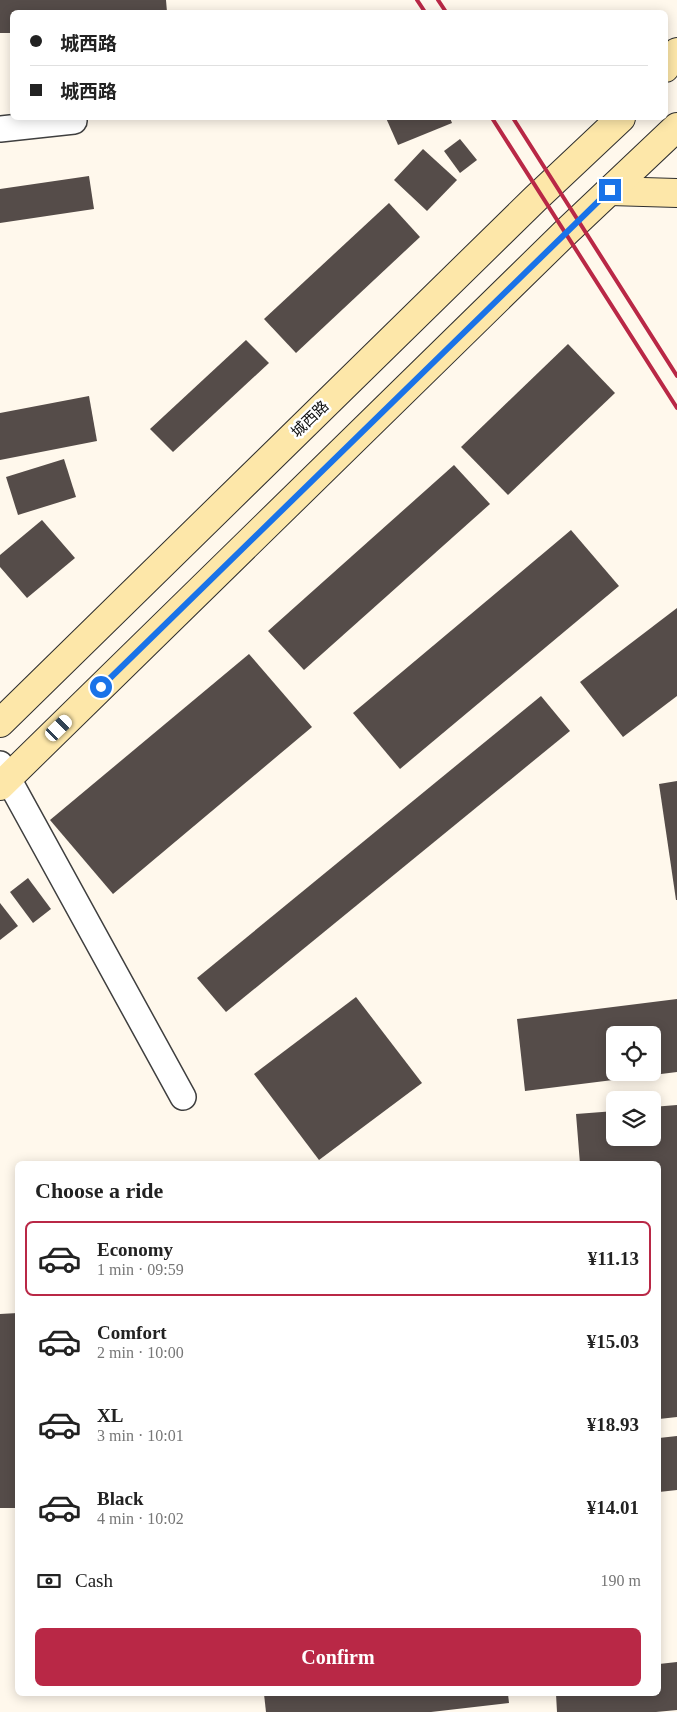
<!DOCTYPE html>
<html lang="en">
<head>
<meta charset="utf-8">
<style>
  body { margin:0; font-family:"Times New Roman","Noto Sans SC",serif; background:#f2f2f2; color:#222; height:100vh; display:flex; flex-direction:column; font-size:19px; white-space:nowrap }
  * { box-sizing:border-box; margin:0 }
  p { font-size:16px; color:#767676 }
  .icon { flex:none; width:28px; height:28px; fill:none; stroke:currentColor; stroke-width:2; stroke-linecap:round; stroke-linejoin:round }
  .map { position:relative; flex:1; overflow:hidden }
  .drawer { position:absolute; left:15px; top:1161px; width:646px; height:535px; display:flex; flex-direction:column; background:#fff; border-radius:8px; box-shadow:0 2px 12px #0003 }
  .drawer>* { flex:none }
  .banner { position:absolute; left:10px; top:10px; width:658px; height:110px; border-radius:8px; box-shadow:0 2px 12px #0003; display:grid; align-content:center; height:110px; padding:0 20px; background:#fff }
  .controls { position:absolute; left:606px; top:1026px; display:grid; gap:10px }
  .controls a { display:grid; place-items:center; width:55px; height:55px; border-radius:8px; background:#fff; box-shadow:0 2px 12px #0003; font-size:25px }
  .end { position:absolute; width:22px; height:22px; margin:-11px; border:6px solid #1a73e8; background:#fff; box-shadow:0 0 0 2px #fff }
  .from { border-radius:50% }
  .car { position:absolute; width:15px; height:30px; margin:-15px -8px; border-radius:6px; box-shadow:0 0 4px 1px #0007; background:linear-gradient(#fff 24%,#345 0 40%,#fff 0 76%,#345 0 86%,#fff 0) }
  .banner b { display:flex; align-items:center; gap:18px; height:48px; font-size:19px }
  .banner b+b { border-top:1px solid #e0e0e0 }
  .banner i { width:12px; height:12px; background:#222 }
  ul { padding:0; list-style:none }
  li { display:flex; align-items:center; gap:15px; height:75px; margin:0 10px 8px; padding:0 10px; border:2px solid transparent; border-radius:8px }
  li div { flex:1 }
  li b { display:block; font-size:19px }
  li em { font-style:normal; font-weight:700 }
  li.selected { border-color:#b92846 }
  li>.icon { width:45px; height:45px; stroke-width:1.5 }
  h2 { padding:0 20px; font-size:22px; line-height:60px }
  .pay { display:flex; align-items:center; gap:12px; height:55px; padding:0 20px; font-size:19px }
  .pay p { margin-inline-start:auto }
  .button { display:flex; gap:10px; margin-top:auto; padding:10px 20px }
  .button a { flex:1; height:58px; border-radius:8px; background:#b92846; color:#fff; font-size:20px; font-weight:700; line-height:58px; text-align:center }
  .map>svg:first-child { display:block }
  .building { fill:#554c49; fill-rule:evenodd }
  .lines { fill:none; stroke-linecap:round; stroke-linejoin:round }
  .street-casing { stroke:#3f3f3f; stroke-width:28 }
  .secondary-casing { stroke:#2e2e2e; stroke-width:30 }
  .street { stroke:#fff; stroke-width:25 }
  .secondary { stroke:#fde7a9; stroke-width:28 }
  .rail { stroke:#b92846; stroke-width:4 }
  .route { stroke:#1a73e8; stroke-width:6 }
  .labels { text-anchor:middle; stroke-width:5; stroke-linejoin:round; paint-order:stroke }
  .street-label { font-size:15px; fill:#0c0c0c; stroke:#fff }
</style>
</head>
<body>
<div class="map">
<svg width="677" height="1712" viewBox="0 0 677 1712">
  <rect width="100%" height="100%" fill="#fff8ec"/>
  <g class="building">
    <polygon points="0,0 166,0 167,12 12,12 12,33 0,33"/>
    <polygon points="386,118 450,118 452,123 398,145"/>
    <polygon points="460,139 477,160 460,173 444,151"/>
    <polygon points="423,149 457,180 427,211 394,180"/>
    <polygon points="89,176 94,209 0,223 0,189"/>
    <polygon points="389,203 420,237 296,353 264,319"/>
    <polygon points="246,340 269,363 173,452 150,429"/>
    <polygon points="568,344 615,393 508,495 461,447"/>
    <polygon points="89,396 97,441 0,460 0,413"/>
    <polygon points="64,459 76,497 18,515 6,477"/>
    <polygon points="454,465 490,504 304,670 268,631"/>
    <polygon points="42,520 75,558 27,598 0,567 0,555"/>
    <polygon points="571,530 619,586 400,769 353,713"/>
    <polygon points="677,608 677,696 623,737 580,682"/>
    <polygon points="249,654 312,727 113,894 50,820"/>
    <polygon points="541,696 570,731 226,1012 197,978"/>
    <polygon points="677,781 677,900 676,900 659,784"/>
    <polygon points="28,878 51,909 33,923 10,892"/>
    <polygon points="0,903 18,926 0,940"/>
    <polygon points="356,997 422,1083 319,1160 254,1074"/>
    <path d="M677,999V1072L525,1091L517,1019ZM615,1035H652V1072H615Z"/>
    <polygon points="677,1105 677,1417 659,1419 659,1164 580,1164 576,1114 615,1111 615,1138 652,1138 652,1107"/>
    <polygon points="18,1313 18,1508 0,1508 0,1314"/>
    <polygon points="677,1436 677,1490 659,1492 659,1438"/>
    <polygon points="677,1662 677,1710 656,1712 557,1712 556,1694 659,1694 659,1664"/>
    <polygon points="264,1694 508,1694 509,1703 431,1712 266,1712"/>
  </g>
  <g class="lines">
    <defs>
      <g id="street">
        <polyline points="0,129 74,121"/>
        <polyline points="0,764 183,1097"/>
      </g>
      <g id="secondary">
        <polyline points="665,68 677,52"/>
        <polyline points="610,191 677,193"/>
        <polyline points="0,723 535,199 621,118"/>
        <polyline points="0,786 566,232 677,127"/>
      </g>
    </defs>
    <use href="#street" class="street-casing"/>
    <use href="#secondary" class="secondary-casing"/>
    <use href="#street" class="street"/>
    <use href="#secondary" class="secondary"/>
    <g class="rail">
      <polyline points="417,0 425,12"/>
      <polyline points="438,0 446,12"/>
      <polyline points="492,118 677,408"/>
      <polyline points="513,118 677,376"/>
    </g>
  </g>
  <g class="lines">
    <polyline class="route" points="101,687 610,190"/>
  </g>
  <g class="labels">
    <g class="street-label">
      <text transform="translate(310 419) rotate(-44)" y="5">城西路</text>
    </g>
  </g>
</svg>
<div class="controls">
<a><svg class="icon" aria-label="locate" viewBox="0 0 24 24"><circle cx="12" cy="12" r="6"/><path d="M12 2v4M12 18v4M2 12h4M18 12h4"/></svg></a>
<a><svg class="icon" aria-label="layers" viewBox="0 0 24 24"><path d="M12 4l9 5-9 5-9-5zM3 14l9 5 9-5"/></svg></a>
</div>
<i class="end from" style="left:101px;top:687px"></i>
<i class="end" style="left:610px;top:190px"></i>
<i class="car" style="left:59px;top:728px;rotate:46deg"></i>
<div class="banner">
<b><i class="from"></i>城西路</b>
<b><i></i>城西路</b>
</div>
<section class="drawer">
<h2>Choose a ride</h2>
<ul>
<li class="selected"><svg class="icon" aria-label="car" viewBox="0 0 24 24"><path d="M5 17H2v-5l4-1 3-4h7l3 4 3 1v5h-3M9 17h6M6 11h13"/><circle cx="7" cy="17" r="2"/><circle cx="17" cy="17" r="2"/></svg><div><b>Economy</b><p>1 min · 09:59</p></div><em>¥11.13</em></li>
<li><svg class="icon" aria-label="car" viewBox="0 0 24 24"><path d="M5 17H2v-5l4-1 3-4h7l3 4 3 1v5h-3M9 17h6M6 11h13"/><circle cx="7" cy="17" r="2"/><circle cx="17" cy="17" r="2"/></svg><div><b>Comfort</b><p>2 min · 10:00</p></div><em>¥15.03</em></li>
<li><svg class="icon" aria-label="car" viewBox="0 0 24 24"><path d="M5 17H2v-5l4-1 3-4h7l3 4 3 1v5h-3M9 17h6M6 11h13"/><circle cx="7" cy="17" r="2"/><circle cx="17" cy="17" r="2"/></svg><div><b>XL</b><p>3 min · 10:01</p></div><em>¥18.93</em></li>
<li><svg class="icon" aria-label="car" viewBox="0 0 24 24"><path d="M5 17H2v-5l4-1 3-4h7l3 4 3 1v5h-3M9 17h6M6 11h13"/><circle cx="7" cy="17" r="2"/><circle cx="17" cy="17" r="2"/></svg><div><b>Black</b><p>4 min · 10:02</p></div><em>¥14.01</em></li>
</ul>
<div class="pay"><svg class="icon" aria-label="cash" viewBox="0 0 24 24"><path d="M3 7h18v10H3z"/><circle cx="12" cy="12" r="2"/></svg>Cash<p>190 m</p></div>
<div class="button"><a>Confirm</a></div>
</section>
</div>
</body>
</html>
